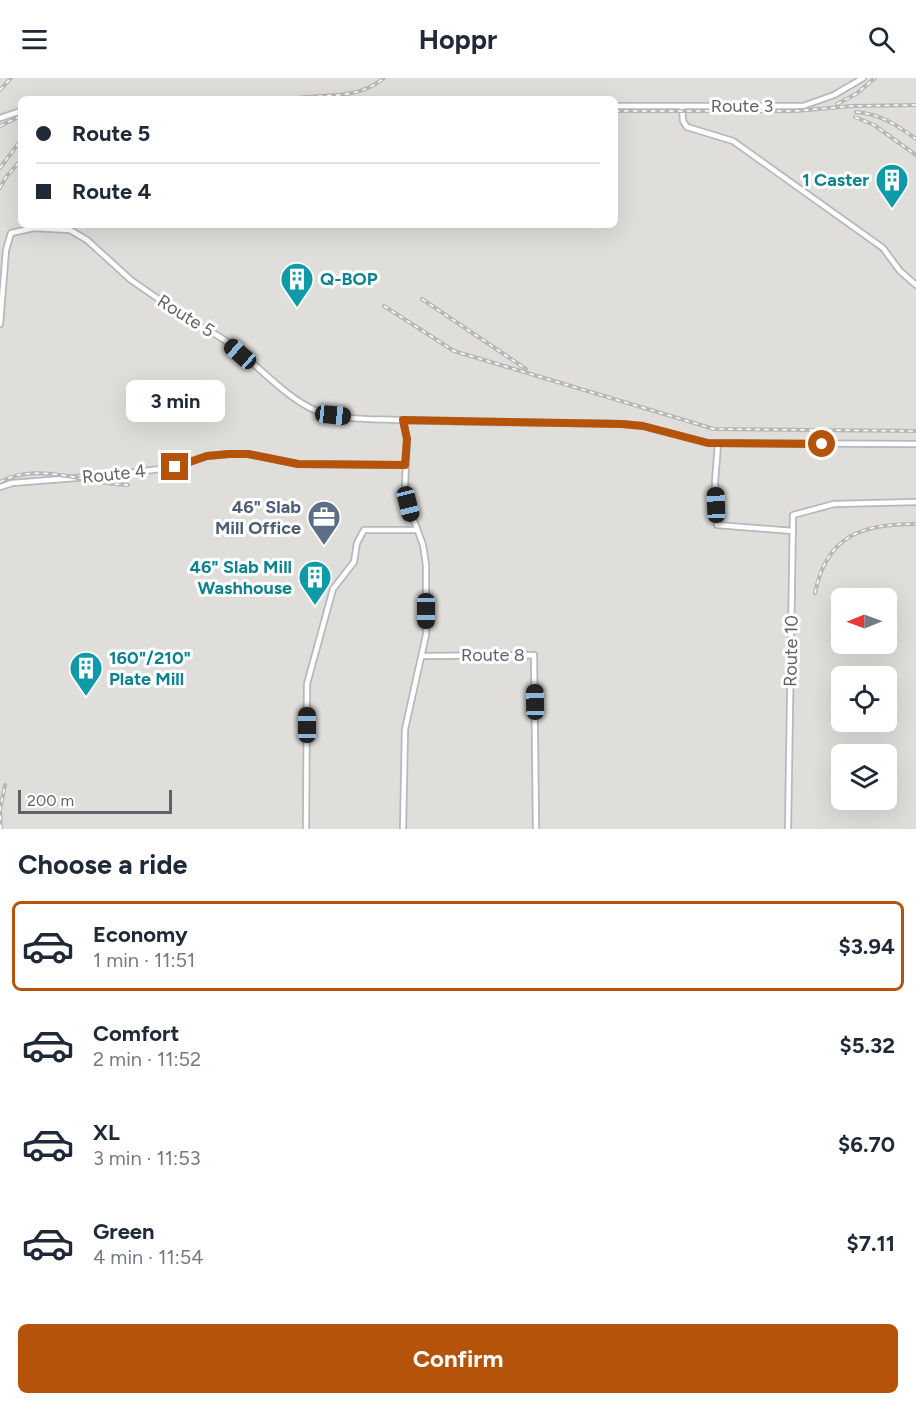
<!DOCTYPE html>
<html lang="en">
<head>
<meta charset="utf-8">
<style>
  body { margin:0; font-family:Figtree,sans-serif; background:#f2f2f3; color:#1f2937; height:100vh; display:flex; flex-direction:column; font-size:22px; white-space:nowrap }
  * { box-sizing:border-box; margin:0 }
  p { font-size:20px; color:#747a83 }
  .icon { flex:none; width:33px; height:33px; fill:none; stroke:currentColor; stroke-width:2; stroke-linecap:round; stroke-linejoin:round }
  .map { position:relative; height:751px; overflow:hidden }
  .panel { display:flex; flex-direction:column; background:#fff; flex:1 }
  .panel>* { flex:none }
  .guide { position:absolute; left:18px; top:18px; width:600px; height:132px; border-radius:9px; box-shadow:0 6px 24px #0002; display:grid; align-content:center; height:132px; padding:0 18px; background:#fff }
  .needle { width:39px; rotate:269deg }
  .tools { position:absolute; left:831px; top:510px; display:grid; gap:12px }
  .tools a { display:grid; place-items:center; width:66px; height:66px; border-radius:9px; background:#fff; box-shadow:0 6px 24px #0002; font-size:30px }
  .scale { position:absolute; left:18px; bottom:15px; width:154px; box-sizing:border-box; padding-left:6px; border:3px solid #5f6368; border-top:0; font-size:16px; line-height:21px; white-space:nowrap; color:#5f6368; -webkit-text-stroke:4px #fff; paint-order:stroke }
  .end { position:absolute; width:27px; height:27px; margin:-14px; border:8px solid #b45309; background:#fff; box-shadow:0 0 0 3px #fff }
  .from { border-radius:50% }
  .bubble { position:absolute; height:42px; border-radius:9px; background:#fff; box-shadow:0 6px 24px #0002; font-size:20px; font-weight:700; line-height:42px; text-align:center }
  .car { position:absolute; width:18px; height:36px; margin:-18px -9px; border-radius:8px; box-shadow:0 0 4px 2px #0007; background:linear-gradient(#222 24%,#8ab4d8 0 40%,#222 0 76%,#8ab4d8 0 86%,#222 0) }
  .guide b { display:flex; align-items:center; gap:21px; height:57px; font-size:22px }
  .guide b+b { border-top:2px solid #e0e1e3 }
  .guide i { width:15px; height:15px; background:#1f2937 }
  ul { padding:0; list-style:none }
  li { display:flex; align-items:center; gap:18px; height:90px; margin:0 12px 9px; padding:0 6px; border:3px solid transparent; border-radius:9px }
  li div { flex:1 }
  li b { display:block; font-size:22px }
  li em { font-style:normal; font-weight:700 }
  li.current { border-color:#b45309 }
  li>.icon { width:54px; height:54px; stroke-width:1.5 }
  h2 { padding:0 18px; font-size:27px; line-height:72px }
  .button { display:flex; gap:12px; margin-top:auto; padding:12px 18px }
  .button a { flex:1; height:69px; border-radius:9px; background:#b45309; color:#fff; font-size:24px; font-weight:700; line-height:69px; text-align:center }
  header { display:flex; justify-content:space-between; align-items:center; height:78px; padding:0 18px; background:#fff; font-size:27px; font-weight:700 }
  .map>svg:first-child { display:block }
  .industrial { fill:#e0deda; fill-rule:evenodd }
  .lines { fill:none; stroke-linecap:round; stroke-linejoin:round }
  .street-casing { stroke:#b5b8bc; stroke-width:8 }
  .street { stroke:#fff; stroke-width:4.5 }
  .rail-casing { stroke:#b6b7b8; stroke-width:4 }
  .rail { stroke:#fff; stroke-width:1.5; stroke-dasharray:4.5; stroke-linecap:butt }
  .route { stroke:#b45309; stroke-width:8 }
  .labels { text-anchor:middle; stroke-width:6; stroke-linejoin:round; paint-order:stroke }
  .street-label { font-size:18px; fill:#5f6368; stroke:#fff }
  .culture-label { font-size:18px; font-weight:bold; fill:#0d838f; stroke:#fff; text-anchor:end }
  .service-label { font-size:18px; font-weight:bold; fill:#4e5e75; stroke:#fff; text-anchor:end }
</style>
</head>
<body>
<header><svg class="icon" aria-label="menu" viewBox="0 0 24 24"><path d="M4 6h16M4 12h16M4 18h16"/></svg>Hoppr<svg class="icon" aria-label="search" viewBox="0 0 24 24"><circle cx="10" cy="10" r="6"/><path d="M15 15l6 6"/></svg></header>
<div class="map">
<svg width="916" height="751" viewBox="0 0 916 751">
  <rect width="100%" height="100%" fill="#f1efe8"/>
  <path class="industrial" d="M0,0H916V751H0ZM21,21H615V147H21ZM842,520H886V566H842ZM842,598H886V644H842ZM842,676H886V722H842Z"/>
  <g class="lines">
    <defs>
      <g id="street">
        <polyline points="615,28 803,28 834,17 863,0"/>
        <polyline points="682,28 683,43 687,49 733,63 883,170 900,193 916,207"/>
        <polyline points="0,40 21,33"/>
        <path d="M0,246L6,172L11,155L34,150L70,152L87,162L131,202L199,249C239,261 275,316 317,333C341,342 372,341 398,342C472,345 547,344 622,346L643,348L708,365L916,366"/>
        <polyline points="403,342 407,361 405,408 408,426 423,467 426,487 426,557 405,651 403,751"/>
        <polyline points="718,366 715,404 717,447 793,453"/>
        <polyline points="0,409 12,405 114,397 175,389 207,378 229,376 248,376 298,386 405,387"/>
        <polyline points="422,578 534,577 536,751"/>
        <polyline points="306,751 307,606 333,511 354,484 357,465 364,452 417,452"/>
        <polyline points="788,751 793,437 834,426 916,424"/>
      </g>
    </defs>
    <use href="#street" class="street-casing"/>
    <use href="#street" class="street"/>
    <defs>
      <g id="rail">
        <polyline points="0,12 11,0"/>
        <path d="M291,21C324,15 356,23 384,0"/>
        <polyline points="837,26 856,16 875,0"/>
        <polyline points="615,33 796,33 852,28 916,27"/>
        <path d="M856,34C880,36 897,47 916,61"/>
        <polyline points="855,39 874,47 916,77"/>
        <polyline points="0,48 21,38"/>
        <polyline points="0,90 21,62"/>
        <polyline points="0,110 6,99 21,82"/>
        <polyline points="422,221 526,291"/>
        <polyline points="384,228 454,273 714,351 916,353"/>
        <path d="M0,404C37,383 87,406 128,407"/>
        <path d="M815,515C827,457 862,446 916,446"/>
        <polyline points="1,751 0,731 5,707"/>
      </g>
    </defs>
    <use href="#rail" class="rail-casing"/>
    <use href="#rail" class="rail"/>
  </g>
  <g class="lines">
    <polyline class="route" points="175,389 207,378 229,376 248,376 298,386 405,387 407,361 403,342 622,346 643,348 708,365 822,366"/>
  </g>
  <defs>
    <symbol id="building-pin" viewBox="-11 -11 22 30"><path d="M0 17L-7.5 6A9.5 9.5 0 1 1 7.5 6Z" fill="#0f9aa8" stroke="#fff"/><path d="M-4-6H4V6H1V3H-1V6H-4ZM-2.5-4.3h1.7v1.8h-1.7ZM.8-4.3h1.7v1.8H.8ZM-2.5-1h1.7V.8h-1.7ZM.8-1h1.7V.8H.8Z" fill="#fff"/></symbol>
    <symbol id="office-pin" viewBox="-11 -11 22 30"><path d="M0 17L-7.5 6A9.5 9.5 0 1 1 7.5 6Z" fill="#5c6f8a" stroke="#fff"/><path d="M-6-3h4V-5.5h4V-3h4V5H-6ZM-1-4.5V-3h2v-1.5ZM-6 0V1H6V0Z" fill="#fff"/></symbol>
  </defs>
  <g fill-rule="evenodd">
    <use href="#building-pin" x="873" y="83" width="38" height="52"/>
    <use href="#building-pin" x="278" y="182" width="38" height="52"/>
    <use href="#office-pin" x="305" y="420" width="38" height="52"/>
    <use href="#building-pin" x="296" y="480" width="38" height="52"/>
    <use href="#building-pin" x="67" y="571" width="38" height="52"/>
  </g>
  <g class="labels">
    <g class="street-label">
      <text x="742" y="34">Route 3</text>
      <text transform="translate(186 238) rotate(32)" y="6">Route 5</text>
      <text transform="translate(114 396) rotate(-6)" y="6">Route 4</text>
      <text transform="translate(791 573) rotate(-89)" y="6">Route 10</text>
      <text x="493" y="583">Route 8</text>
    </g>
    <g class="culture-label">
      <text x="869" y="108">1 Caster</text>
      <text x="320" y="207" text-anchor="start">Q-BOP</text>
      <text x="292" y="495">46" Slab Mill<tspan x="292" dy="21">Washhouse</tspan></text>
      <text x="109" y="586" text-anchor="start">160"/210"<tspan x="109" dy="21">Plate Mill</tspan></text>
    </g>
    <g class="service-label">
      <text x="301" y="435">46" Slab<tspan x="301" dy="21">Mill Office</tspan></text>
    </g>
  </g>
</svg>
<div class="tools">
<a><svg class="needle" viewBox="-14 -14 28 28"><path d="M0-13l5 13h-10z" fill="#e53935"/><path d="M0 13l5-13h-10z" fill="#747a83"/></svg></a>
<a><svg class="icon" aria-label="locate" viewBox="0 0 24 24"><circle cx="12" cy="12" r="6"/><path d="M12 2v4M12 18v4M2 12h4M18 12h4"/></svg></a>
<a><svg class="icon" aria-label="layers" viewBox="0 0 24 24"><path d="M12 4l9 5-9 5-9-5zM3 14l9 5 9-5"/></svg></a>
</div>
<div class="scale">200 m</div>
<i class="end from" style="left:822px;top:366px"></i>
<i class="end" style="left:175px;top:389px"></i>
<div class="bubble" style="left:126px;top:302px;width:99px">3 min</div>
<i class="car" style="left:240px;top:276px;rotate:311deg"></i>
<i class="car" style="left:333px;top:337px;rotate:96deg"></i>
<i class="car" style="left:408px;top:426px;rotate:166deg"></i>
<i class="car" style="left:716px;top:427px;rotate:358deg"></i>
<i class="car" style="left:426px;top:533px;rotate:180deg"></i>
<i class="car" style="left:535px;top:624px;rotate:359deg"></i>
<i class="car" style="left:307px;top:647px;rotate:0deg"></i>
<div class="guide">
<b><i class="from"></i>Route 5</b>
<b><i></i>Route 4</b>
</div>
</div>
<section class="panel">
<h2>Choose a ride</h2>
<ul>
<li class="current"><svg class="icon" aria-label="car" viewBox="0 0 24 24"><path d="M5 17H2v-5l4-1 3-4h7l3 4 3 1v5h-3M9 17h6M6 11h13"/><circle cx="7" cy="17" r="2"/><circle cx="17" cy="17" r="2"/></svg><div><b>Economy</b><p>1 min · 11:51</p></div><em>$3.94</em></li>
<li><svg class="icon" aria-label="car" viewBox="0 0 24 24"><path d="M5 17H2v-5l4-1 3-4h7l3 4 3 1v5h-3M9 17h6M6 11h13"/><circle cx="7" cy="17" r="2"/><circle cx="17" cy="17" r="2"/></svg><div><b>Comfort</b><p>2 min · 11:52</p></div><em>$5.32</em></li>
<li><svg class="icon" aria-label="car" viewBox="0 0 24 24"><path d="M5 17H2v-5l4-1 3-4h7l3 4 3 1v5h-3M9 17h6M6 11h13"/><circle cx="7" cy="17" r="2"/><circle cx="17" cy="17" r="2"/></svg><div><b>XL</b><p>3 min · 11:53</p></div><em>$6.70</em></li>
<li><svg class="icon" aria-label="car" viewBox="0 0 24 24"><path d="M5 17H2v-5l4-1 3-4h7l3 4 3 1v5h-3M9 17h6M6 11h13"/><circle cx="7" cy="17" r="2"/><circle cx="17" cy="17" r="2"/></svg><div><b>Green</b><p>4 min · 11:54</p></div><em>$7.11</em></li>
</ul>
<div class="button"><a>Confirm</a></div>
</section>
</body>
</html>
